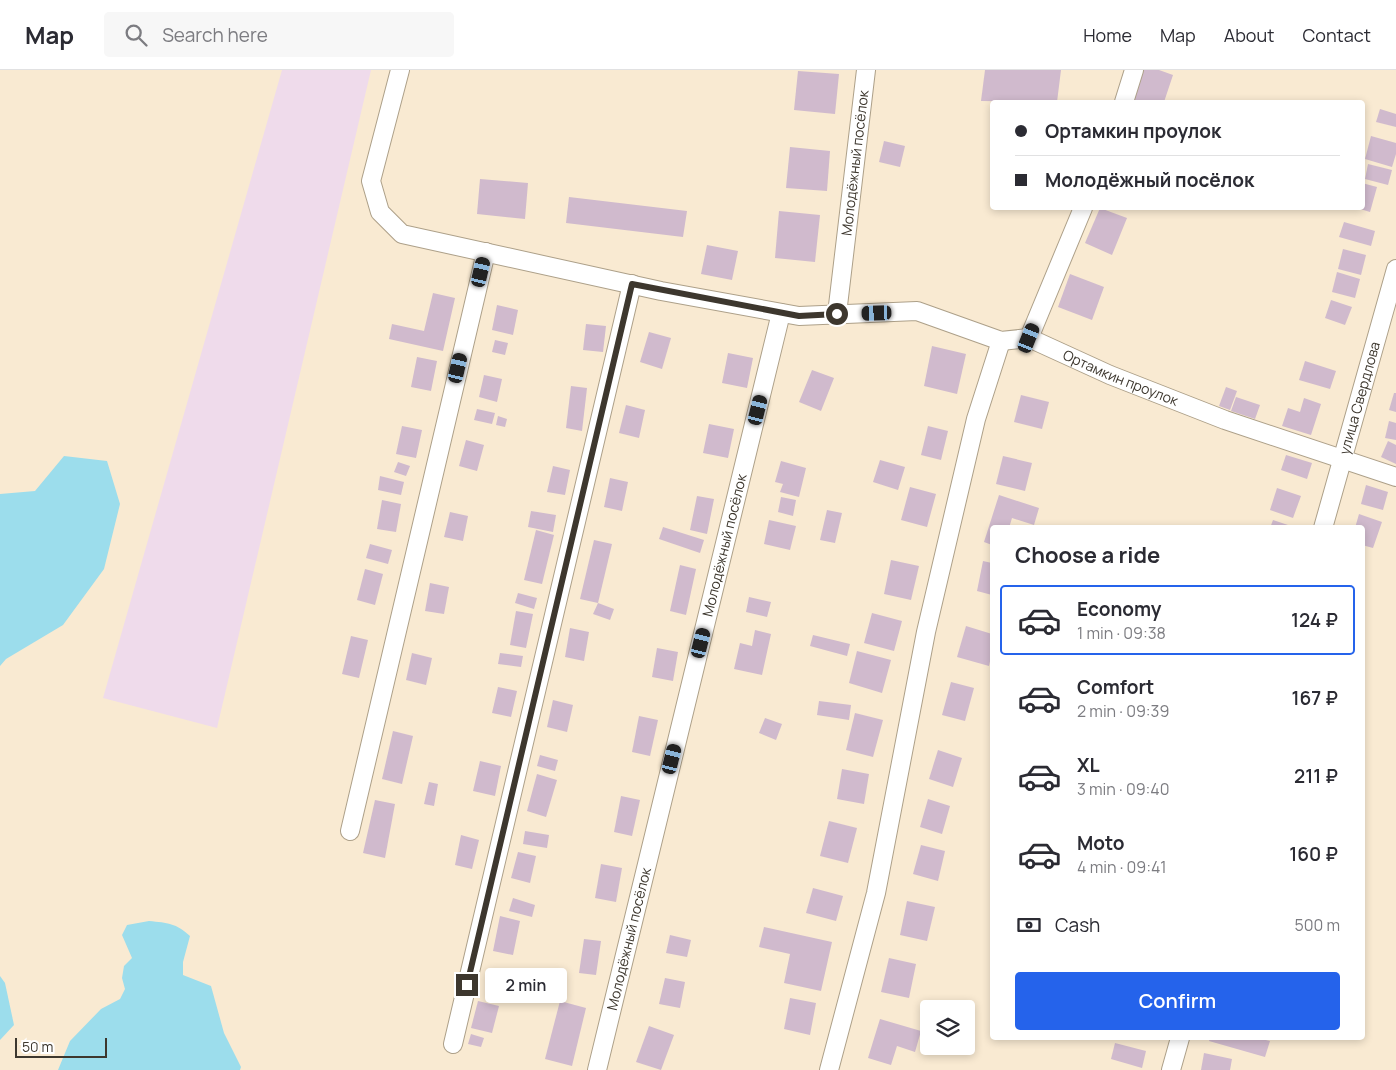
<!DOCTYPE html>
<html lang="en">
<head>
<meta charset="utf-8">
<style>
  body { margin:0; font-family:Manrope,sans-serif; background:#f7f7f7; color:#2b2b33; height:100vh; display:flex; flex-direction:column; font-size:19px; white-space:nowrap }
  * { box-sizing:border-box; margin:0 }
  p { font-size:16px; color:#7c7c81 }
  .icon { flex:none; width:28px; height:28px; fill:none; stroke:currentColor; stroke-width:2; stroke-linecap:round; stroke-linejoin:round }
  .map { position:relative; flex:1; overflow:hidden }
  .drawer { position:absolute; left:990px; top:455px; width:375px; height:515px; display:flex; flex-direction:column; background:#fff; border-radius:5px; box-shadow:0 2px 8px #0003 }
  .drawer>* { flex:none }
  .hud { position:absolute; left:990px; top:30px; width:375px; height:110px; border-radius:5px; box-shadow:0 2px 8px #0003; display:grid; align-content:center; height:110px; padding:0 25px; background:#fff }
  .buttons { position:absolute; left:920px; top:930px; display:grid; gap:10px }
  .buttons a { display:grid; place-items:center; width:55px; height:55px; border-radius:5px; background:#fff; box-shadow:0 2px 8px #0003; font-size:25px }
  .scale { position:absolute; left:15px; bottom:12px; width:92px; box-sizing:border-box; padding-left:5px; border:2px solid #3d372e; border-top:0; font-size:14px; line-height:18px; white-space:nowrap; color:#3d372e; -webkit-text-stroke:4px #fff; paint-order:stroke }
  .end { position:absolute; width:22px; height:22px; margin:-11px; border:6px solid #3d372e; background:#fff; box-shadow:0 0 0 2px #fff }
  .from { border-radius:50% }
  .bubble { position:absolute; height:35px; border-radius:5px; background:#fff; box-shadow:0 2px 8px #0003; font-size:16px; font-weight:600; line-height:35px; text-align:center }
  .car { position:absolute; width:15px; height:30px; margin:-15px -8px; border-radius:6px; box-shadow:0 0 4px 1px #0007; background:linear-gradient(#222 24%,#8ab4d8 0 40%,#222 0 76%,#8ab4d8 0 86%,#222 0) }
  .hud b { display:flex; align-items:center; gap:18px; height:48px; font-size:19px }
  .hud b+b { border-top:1px solid #e1e1e2 }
  .hud i { width:12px; height:12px; background:#2b2b33 }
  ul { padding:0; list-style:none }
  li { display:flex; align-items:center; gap:15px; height:70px; margin:0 10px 8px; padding:0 15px; border:2px solid transparent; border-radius:5px }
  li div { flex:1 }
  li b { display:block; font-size:19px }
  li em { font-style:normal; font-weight:600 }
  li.on { border-color:#2563eb }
  li>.icon { width:45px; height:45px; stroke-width:1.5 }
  h2 { padding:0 25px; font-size:22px; line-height:60px }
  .pay { display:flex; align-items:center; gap:12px; height:55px; padding:0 25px; font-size:19px }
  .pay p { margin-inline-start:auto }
  .primary-button { display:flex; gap:10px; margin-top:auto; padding:10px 25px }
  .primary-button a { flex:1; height:58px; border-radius:5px; background:#2563eb; color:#fff; font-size:20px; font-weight:600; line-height:58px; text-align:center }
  header { display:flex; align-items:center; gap:30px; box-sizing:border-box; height:70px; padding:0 25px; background:#fff; border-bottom:1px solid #e1e1e2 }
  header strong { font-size:24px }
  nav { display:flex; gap:28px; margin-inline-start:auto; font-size:18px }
  .search { width:350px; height:45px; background:#f7f7f7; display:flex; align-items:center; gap:12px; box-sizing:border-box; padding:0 18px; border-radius:5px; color:#7c7c81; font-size:19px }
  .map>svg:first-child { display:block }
  .industrial { fill:#efdbeb }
  .water { fill:#9cddec }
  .building { fill:#d0bacd }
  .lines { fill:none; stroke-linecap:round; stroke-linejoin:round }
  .minor-casing { stroke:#ada089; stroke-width:20 }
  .minor { stroke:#fff; stroke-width:18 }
  .route { stroke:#3d372e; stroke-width:6 }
  .labels { text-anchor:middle; stroke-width:5; stroke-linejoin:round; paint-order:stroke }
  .street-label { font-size:14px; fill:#3d372e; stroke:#fff }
</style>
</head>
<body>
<header>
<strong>Map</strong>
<div class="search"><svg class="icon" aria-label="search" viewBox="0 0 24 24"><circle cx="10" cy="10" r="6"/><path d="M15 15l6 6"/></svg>Search here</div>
<nav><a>Home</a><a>Map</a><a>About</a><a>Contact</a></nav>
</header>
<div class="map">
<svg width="1396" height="1000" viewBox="0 0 1396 1000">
  <rect width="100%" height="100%" fill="#f9ead2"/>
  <polygon class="industrial" points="282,0 371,0 217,658 103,628"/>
  <g class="water">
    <polygon points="64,386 107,391 120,434 104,499 63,555 6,589 0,596 0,424 35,421"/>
    <path d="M149,851C168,853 176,853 190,866L183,892V905L211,916L224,963L241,997L240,1000H58L70,971L101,939L120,929L125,919L122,908L124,896L132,888L122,865L127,855Z"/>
    <polygon points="0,906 5,913 14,955 0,970"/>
  </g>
  <g class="building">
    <polygon points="985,0 1061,0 1057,32 981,31"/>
    <polygon points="1143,0 1159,0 1173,5 1164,32 1132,32"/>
    <polygon points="798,1 839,4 835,44 794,40"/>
    <polygon points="1380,39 1396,44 1396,57 1376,52"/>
    <polygon points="1371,66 1396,73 1396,84 1392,97 1365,89"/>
    <polygon points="884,71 905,76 900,97 879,92"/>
    <polygon points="790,77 830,81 827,121 786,118"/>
    <polygon points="1368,94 1392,100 1388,115 1365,109"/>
    <polygon points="480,109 528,113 525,149 477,144"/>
    <polygon points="1362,113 1377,117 1370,142 1357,138 1362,138"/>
    <polygon points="569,127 687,141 683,167 566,153"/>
    <polygon points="1100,138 1127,148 1112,185 1085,173"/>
    <polygon points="779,141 820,145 815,192 775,188"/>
    <polygon points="1344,152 1375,161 1371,176 1339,167"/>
    <polygon points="707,175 738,181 732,210 701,204"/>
    <polygon points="1343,179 1366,185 1361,205 1338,199"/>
    <polygon points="1337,202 1360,209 1355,228 1332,222"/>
    <polygon points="1070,204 1104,217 1092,250 1058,237"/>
    <polygon points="433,223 455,228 443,281 389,269 392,254 424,261"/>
    <polygon points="1331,230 1352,237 1345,255 1325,248"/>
    <polygon points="497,235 518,240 513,265 492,260"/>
    <polygon points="586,254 606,256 603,282 583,280"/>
    <polygon points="649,262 671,268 662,299 640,292"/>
    <polygon points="495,270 508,273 505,285 492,282"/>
    <polygon points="932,276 966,284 957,324 924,316"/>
    <polygon points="728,283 753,288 747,318 722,313"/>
    <polygon points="417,287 437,291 431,321 411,317"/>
    <polygon points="1305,291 1336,301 1330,319 1299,310"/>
    <polygon points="812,300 834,308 821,341 799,332"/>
    <polygon points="484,305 502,309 497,332 479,327"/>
    <polygon points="571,316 587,318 582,361 566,358"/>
    <polygon points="1226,317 1237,321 1230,340 1219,336"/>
    <polygon points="1394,323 1396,323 1396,342 1389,340"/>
    <polygon points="1021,325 1049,332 1042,359 1014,352"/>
    <polygon points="1236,327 1260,335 1255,349 1231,341"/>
    <polygon points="1304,328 1321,334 1311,365 1282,356 1288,338 1300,342"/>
    <polygon points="626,335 645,340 639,368 619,363"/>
    <polygon points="477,339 495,343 492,354 474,350"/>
    <polygon points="498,346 507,349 505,357 496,355"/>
    <polygon points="1389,351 1396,353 1396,370 1385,368"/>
    <polygon points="709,354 734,359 728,388 703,383"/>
    <polygon points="402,356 422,360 416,388 396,384"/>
    <polygon points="928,356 948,361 941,390 921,385"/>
    <polygon points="466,370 484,375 477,401 459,396"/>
    <polygon points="1388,371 1396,375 1396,394 1381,387"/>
    <polygon points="1286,385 1312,393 1307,409 1281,400"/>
    <polygon points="1003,386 1032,393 1025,421 996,414"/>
    <polygon points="880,390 905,397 898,420 873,412"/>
    <polygon points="781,391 806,398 799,427 780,422 783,414 775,412"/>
    <polygon points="398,392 410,396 406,406 394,402"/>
    <polygon points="553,396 570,400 565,425 547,422"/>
    <polygon points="380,406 404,412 401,425 378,420"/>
    <polygon points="610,408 628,412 622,441 604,437"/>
    <polygon points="1366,415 1388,422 1383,440 1361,434"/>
    <polygon points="910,417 936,424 927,457 901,450"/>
    <polygon points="1277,418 1301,426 1293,448 1270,440"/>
    <polygon points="999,425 1039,438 1034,455 1012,448 1009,458 992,458 992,475 984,472"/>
    <polygon points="697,426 714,429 707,464 690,460"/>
    <polygon points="781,427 796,430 793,446 778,442"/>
    <polygon points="382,430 401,434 396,462 377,459"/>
    <polygon points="827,440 842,443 835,473 820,470"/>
    <polygon points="531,441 556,445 553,462 528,457"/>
    <polygon points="450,442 468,446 463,471 444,467"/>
    <polygon points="1359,444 1382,452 1373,478 1362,475 1362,458 1355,458"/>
    <polygon points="769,450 796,456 790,480 764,474"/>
    <polygon points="1273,450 1294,457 1294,458 1270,458"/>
    <polygon points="663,457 704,470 700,483 659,469"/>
    <polygon points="536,460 554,465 542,514 524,510"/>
    <polygon points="594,470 612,474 598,533 580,529"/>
    <polygon points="370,474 392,480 388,494 366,488"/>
    <polygon points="891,490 919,496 911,530 884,524"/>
    <polygon points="983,491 992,493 992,525 977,521"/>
    <polygon points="680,495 696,499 686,545 670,541"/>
    <polygon points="365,499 383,504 375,535 357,530"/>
    <polygon points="430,513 449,517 444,544 425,541"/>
    <polygon points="518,523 537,528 534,539 515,533"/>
    <polygon points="749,527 771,532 767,547 746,542"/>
    <polygon points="598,533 614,539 610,550 593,544"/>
    <polygon points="516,541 533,544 526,578 510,575"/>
    <polygon points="872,543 902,551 894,581 864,573"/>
    <polygon points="966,556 992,564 992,582 989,596 957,587"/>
    <polygon points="570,558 589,562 584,591 565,587"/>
    <polygon points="755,560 771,564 762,605 734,599 740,573 752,576"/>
    <polygon points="813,565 850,574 847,586 810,576"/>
    <polygon points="351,566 368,570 359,608 342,604"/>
    <polygon points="657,578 678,582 673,611 652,607"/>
    <polygon points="857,581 891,590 882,623 849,613"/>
    <polygon points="412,583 432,588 426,615 406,610"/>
    <polygon points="500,583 523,586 521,597 498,594"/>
    <polygon points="951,612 974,618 965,651 942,645"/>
    <polygon points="498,617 517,621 511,647 492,643"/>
    <polygon points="553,630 573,635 567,662 547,657"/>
    <polygon points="819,631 851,635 849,650 817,645"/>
    <polygon points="855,643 883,650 873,687 846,680"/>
    <polygon points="639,646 658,650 650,686 632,682"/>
    <polygon points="765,648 782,654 776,670 759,663"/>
    <polygon points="393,661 413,666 402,714 382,709"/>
    <polygon points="938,680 962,688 953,717 929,709"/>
    <polygon points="540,685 558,690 555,701 537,696"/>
    <polygon points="480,691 501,696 495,726 473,721"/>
    <polygon points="842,699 869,704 864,734 837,729"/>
    <polygon points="537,704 557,710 546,747 527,741"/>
    <polygon points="429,712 438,714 434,736 424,734"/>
    <polygon points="621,726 640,730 632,766 614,762"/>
    <polygon points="928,729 950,736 942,764 920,757"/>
    <polygon points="375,730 395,734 385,788 363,783"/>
    <polygon points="829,751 857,758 848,793 820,786"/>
    <polygon points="525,761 549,765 547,778 523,774"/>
    <polygon points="461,765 479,770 472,799 455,795"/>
    <polygon points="921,775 945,781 938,811 913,804"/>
    <polygon points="518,782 536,786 530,813 511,808"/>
    <polygon points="601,794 622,798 616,832 595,828"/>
    <polygon points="813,818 843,826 836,851 806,843"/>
    <polygon points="513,828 535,835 532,847 509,841"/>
    <polygon points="907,831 935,837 927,871 900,865"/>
    <polygon points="500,846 520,851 513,885 493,881"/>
    <polygon points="764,857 832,872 821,921 784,913 790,884 759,877"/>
    <polygon points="670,865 691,870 687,887 666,883"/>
    <polygon points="584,869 601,871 596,905 579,903"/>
    <polygon points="889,888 916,894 909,928 881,922"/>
    <polygon points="665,908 685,912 680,938 659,934"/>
    <polygon points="790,928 816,933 810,965 784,959"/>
    <polygon points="478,931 499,936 492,963 471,958"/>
    <polygon points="560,931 586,938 572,996 545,989"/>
    <polygon points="880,949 921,961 915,982 897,976 891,995 868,988"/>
    <polygon points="649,956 674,965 661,1000 636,992"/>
    <polygon points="471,964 484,968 481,977 468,974"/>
    <polygon points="1210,968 1257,968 1270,971 1265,987 1209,971"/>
    <polygon points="1115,973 1146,981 1142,998 1111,989"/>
    <polygon points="1204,983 1232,989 1230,1000 1201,1000"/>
  </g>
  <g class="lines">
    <defs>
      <g id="minor">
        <path id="s1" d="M400,0L371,111L380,142L402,164L661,221L799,246L917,241L1001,271L1029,268L1110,305L1225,350L1396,407"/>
        <polyline points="1124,32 1134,0"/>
        <path id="s2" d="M837,244L866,0"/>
        <polyline points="1029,268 1083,138"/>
        <path id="s3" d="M1323,458L1396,199"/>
        <polyline points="350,761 486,182"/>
        <polyline points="453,974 632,214"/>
        <path id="s4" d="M597,1000L781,243"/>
        <polyline points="829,1000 876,823 926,562 976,349 1001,271"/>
        <polyline points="1171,1000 1180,968"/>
      </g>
    </defs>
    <use href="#minor" class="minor-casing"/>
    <use href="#minor" class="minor"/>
  </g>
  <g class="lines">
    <polyline class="route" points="467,915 632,214 799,246 837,244"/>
  </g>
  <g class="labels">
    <g class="street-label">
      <text dy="5" stroke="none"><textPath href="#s2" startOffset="152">Молодёжный посёлок</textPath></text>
      <text dy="5" stroke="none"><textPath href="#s1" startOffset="919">Ортамкин проулок</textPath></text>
      <text dy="5" stroke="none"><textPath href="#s3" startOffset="135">улица Свердлова</textPath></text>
      <text dy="5" stroke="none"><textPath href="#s4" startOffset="540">Молодёжный посёлок</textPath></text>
      <text dy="5" stroke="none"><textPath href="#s4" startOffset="135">Молодёжный посёлок</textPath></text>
    </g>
  </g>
</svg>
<div class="buttons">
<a><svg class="icon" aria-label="layers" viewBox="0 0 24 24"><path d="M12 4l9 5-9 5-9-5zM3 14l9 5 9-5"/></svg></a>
</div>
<div class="scale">50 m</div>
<i class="end from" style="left:837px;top:244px"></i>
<i class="end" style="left:467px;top:915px"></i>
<div class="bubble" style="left:485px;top:898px;width:82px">2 min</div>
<i class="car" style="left:481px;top:202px;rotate:13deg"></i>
<i class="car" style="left:877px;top:243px;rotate:268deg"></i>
<i class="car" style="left:1029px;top:268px;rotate:22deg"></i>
<i class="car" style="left:458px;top:298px;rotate:13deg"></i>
<i class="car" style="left:758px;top:340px;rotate:14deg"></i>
<i class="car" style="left:701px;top:573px;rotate:14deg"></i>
<i class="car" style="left:672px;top:689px;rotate:14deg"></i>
<div class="hud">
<b><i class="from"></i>Ортамкин проулок</b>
<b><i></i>Молодёжный посёлок</b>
</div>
<section class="drawer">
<h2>Choose a ride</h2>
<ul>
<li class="on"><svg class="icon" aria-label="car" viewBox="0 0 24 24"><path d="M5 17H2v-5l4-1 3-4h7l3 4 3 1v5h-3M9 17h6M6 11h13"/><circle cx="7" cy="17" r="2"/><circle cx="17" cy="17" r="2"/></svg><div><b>Economy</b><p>1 min · 09:38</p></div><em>124 ₽</em></li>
<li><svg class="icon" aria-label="car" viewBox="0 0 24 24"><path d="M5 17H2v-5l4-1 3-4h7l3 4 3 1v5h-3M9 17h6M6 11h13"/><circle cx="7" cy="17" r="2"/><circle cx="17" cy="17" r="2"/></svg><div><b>Comfort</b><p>2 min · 09:39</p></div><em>167 ₽</em></li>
<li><svg class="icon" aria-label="car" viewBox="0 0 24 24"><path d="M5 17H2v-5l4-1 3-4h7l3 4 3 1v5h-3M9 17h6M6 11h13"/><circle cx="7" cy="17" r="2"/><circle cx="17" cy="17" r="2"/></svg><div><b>XL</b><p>3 min · 09:40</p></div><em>211 ₽</em></li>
<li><svg class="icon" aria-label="car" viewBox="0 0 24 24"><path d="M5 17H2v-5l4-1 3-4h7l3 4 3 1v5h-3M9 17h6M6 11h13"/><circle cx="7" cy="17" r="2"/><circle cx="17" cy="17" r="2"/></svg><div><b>Moto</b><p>4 min · 09:41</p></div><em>160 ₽</em></li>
</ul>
<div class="pay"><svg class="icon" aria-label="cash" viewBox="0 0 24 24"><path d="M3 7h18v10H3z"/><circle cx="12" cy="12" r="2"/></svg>Cash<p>500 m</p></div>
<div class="primary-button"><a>Confirm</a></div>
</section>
</div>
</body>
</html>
